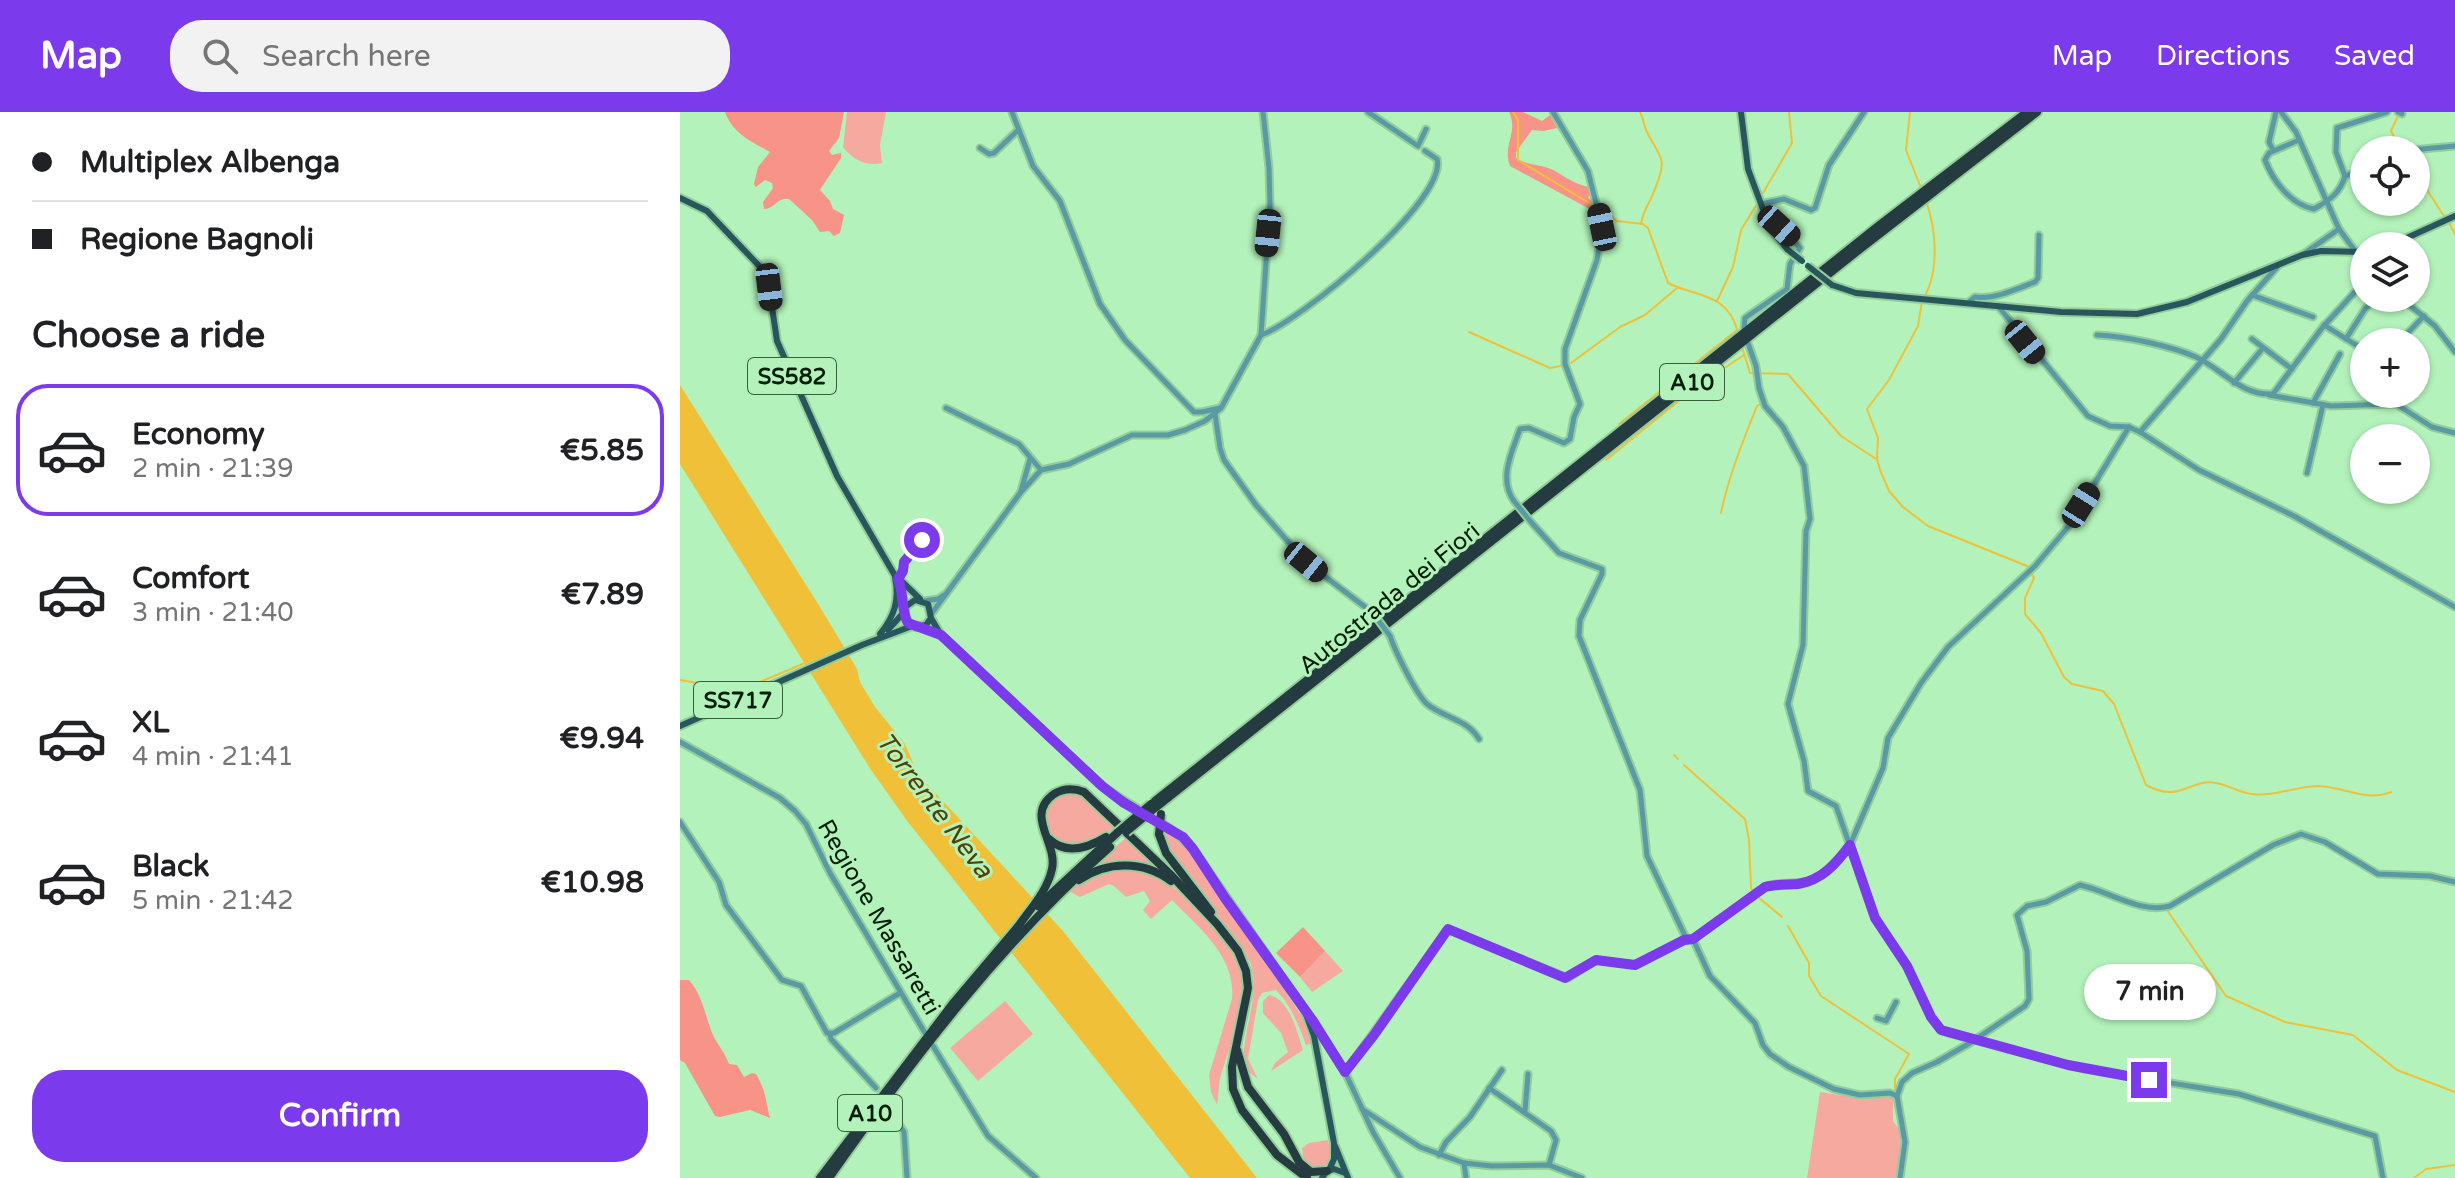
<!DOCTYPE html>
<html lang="en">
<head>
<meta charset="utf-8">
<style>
  body { margin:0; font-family:"Varela Round",sans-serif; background:#f2f2f2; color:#202124; height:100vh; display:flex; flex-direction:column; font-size:30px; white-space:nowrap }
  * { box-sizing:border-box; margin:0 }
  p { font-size:26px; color:#757577 }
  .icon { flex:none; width:44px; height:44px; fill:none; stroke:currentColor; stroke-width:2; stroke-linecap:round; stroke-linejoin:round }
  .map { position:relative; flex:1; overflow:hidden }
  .details { display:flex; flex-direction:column; background:#fff; width:680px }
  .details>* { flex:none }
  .banner { display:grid; align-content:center; height:176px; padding:0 32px; background:#fff }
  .fabs { position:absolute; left:1670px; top:24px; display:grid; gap:16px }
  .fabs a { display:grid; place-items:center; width:80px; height:80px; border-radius:50%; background:#fff; box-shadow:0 2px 6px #0004; font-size:40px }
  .end { position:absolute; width:36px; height:36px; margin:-18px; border:10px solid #7c3aed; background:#fff; box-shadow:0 0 0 4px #fff }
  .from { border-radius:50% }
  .bubble { position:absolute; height:56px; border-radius:28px; background:#fff; box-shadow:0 2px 6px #0004; font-size:26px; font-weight:700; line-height:56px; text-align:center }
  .car { position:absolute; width:24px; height:48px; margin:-24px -12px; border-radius:10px; box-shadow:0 0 6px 2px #0007; background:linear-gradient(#222 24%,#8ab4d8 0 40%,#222 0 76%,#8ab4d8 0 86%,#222 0) }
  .banner b { display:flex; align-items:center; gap:28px; height:76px; font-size:30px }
  .banner b+b { border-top:2px solid #e0e0e0 }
  .banner i { width:20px; height:20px; background:#202124 }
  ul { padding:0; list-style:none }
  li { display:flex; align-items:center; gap:24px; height:132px; margin:0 16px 12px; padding:0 16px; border:4px solid transparent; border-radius:32px }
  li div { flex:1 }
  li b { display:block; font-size:30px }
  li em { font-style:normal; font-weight:700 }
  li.current { border-color:#7c3aed }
  li>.icon { width:72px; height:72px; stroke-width:1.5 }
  h2 { padding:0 32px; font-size:36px; line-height:96px }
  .button { display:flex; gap:16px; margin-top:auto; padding:16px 32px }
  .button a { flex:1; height:92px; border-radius:32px; background:#7c3aed; color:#fff; font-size:32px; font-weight:700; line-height:92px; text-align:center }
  header { display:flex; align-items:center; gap:48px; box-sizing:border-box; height:112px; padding:0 40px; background:#7c3aed; color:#fff }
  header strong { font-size:38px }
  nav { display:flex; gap:44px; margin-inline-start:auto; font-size:28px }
  .search { width:560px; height:72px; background:#f2f2f2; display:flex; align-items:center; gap:20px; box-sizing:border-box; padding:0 28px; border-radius:32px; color:#757577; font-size:30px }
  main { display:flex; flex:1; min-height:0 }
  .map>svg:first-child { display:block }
  .green { fill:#f6aa9f }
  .forest { fill:#f79387 }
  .water { fill:#f0c038 }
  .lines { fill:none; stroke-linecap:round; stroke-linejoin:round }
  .stream { stroke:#f0c038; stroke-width:2 }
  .minor-casing { stroke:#94cd9b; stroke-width:9 }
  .major-casing { stroke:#94cd9b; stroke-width:10 }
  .highway-casing { stroke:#94cd9b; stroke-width:12 }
  .minor { stroke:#599ba5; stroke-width:5 }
  .major { stroke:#27565d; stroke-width:6 }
  .highway { stroke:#243c40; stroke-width:8 }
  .minor-bridge-casing { stroke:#94cd9b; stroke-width:9; stroke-linecap:butt }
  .major-bridge-casing { stroke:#94cd9b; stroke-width:10; stroke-linecap:butt }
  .highway-bridge-casing { stroke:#94cd9b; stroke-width:12; stroke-linecap:butt }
  .minor-bridge { stroke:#599ba5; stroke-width:5 }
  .major-bridge { stroke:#27565d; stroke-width:6 }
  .highway-bridge { stroke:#243c40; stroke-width:8 }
  .route { stroke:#7c3aed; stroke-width:10 }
  .labels { text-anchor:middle; stroke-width:6; stroke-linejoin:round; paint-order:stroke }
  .shield { fill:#b3f3bb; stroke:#395e3e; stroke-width:2 }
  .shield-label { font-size:22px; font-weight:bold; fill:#051e09 }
  .street-label { font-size:24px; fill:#051e09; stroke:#b3f3bb }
  .water-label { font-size:26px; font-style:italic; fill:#534007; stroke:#b3f3bb }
</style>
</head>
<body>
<header>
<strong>Map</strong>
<div class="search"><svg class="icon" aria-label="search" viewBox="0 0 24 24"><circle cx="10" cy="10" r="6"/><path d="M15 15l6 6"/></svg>Search here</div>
<nav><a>Map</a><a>Directions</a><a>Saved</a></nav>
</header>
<main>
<section class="details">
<div class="banner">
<b><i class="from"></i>Multiplex Albenga</b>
<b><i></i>Regione Bagnoli</b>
</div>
<h2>Choose a ride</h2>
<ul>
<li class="current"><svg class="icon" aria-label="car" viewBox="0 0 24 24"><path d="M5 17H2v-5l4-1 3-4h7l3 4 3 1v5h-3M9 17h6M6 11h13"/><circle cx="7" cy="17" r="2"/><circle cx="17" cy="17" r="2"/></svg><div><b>Economy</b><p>2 min · 21:39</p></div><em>€5.85</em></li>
<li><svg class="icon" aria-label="car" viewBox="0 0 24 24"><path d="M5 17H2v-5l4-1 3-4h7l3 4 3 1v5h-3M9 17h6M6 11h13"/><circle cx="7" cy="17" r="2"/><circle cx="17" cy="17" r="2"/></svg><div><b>Comfort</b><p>3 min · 21:40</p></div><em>€7.89</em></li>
<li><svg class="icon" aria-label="car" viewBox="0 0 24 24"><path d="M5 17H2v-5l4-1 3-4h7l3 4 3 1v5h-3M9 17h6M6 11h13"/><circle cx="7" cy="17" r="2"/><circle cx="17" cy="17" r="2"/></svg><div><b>XL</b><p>4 min · 21:41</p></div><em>€9.94</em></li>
<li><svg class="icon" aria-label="car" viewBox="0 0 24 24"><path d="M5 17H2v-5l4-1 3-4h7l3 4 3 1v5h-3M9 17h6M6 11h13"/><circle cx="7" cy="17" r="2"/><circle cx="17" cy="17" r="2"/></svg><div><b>Black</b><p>5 min · 21:42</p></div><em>€10.98</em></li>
</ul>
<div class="button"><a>Confirm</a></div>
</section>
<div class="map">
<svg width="1775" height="1066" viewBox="0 0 1775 1066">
  <rect width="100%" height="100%" fill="#b3f3bb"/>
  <g class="green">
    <path d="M167,0H206L200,33L202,51C186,55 172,47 163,35Z"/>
    <path d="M388,680L402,682L437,714L414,729L385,734C357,717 356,694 388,680Z"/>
    <path d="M481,716L507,733L628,913L633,931L626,933C618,912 612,895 596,878L582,881L578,888L568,947L578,967L564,956C560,921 582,884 570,850L487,739Z"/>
    <polygon points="448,724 479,756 477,757 410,757"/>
    <path d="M433,756C479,758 485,765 516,798C529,811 544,823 553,839C576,880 553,922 541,963C538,973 539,984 537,993L531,980L529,963L552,887C556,844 519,816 492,788L471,807L463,798L470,789L464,779L446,785L434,774L429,772L400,785L389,779L397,771Z"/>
    <polygon points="645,839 663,859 632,880 620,865"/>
    <path d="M589,883C610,887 617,920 623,938L591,959L595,951L608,940L601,921L583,901V889Z"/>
    <polygon points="325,889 353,922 298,969 270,936"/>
    <polygon points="1140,980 1178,986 1213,986 1213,1009 1219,1017 1222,1031 1216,1066 1127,1066"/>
    <polygon points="648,1028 651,1042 648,1051 635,1058 624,1050 622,1036 629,1031"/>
  </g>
  <g class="forest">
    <path d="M45,0H164L159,26L149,39L152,43L161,41V46L140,78L150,89L153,97L164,103L160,121L154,124L149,119L140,120L132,108L109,87C97,85 93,98 84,97L83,90L93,76L92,71L85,68L76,75L74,72L78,55L90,40C71,29 53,22 45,0Z"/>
    <path d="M829,0H843L862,9L870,3L877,16L863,19L852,18L836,40V46C848,54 861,52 873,58C886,65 894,72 909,75L911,81L908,86L915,91L917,101L830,54C822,33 839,20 829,0Z"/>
    <polygon points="623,815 645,839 620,865 596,841"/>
    <path d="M0,868H9C23,884 25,904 33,923C38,934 45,940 49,952L57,953L64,965L72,961L76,962C87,981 85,988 90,1006L70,998L40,1005L35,1004L5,951L0,948Z"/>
  </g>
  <polygon class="water" points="0,273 140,495 177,557 180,570 195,595 225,632 238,662 383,819 577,1066 510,1066 228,710 191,658 0,352"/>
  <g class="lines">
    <g class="stream">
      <polyline points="833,0 838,8 838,48 914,94"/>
      <path d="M960,0C963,6 964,12 966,18C979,46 989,43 975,77C971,89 963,98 961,112"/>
      <polyline points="1230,0 1226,38 1241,76"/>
      <polyline points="1718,4 1711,19 1721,37"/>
      <polyline points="1736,61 1764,104"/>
      <polyline points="1083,81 1112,31 1109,0"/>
      <path d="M1246,89C1256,116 1259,156 1246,182"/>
      <path d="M924,99L937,109L963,112L968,116L988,171C1018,186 1047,180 1058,220"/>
      <polyline points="1769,111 1775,122"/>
      <polyline points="1037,189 1053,155 1061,118 1077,92"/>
      <path d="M1242,189L1238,214L1209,268L1187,297L1198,326L1197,347L1200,358L1209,379L1223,395L1248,414L1347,454L1354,466L1345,486V502L1361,521L1384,565L1392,572L1423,579L1434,592L1466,673C1501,692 1509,666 1536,671C1549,673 1559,681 1572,682C1594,685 1617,674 1639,674C1664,675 1686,690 1711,680"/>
      <polyline points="789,220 870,256 880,254"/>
      <polyline points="1062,235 1070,261 1108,262 1161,324 1196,347"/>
      <polyline points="891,251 940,215 965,203 997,176"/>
      <polyline points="939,312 1057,218"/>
      <polyline points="926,348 1016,275 1064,243"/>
      <path d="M1041,401C1049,363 1063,329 1077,294L1082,291"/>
      <polyline points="0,568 35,574 68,575 125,551"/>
      <polyline points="994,643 998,647"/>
      <polyline points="1004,653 1065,707 1069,728 1071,776 1073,779"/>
      <polyline points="1078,785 1102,805"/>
      <polyline points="1487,798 1546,884 1605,910 1673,923 1717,958 1775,980"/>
      <polyline points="1108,814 1129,851 1129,864 1141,884 1229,942 1215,967 1215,977"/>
      <polyline points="1734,1066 1746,1057 1775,1053"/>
    </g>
    <defs>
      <g id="minor">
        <polyline points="332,0 353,54 380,89 420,192 445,228 514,300 522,300 540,296"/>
        <polyline points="688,0 738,34 746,17"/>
        <polyline points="1601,0 1616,20 1659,117 1684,151"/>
        <polyline points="1718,0 1722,2"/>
        <path d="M1619,28L1589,41L1585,48C1593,69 1611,93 1634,97C1650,88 1660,81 1665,64"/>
        <polyline points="300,36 309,42 314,41 338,18"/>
        <polyline points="1593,38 1589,30 1596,0"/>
        <polyline points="1731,38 1775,34"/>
        <polyline points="1684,57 1665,64 1656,40 1657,16 1707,0"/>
        <polyline points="1081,92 1104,87 1131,98 1135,96 1149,53 1184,0"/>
        <polyline points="1622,143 1659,117"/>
        <polyline points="1572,183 1633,205"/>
        <polyline points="1721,186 1755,214 1775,240"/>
        <path d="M1289,190L1295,185C1313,188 1337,177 1355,170L1358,166L1359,123"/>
        <polyline points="1318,194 1408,304 1430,314 1449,315 1460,320 1519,358 1614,404 1775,495"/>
        <polyline points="1644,213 1684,238"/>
        <polyline points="1064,217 1065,206 1107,177 1110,152 1120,136 1096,110 1087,91"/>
        <path d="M581,223C619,210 768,88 757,47L745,39"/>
        <path d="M1417,223C1445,224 1491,234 1516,245C1542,257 1561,284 1593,282L1642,216L1684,170"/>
        <polyline points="1572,227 1612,257"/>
        <polyline points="1666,227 1685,197 1696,186"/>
        <polyline points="1719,230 1744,204"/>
        <polyline points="1068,231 1076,254 1079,276 1085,294 1103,315 1124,354 1130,407 1126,419 1123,533 1108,592 1124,649 1128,679 1156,694 1195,806 1227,854 1251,905 1261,918 1271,922 1404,957 1559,982 1695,1024 1703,1066"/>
        <polyline points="1554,271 1583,236"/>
        <polyline points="1589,283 1651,294 1716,292 1752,315 1775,321"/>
        <polyline points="1633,291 1660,242"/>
        <polyline points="266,296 339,332 361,358"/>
        <polyline points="535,302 540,336 544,348 576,393 626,450 693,501"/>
        <polyline points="1460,320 1541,227 1567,189 1598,154"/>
        <polyline points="1627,361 1643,293"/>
        <polyline points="341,379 350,347"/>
        <path d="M834,389C818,367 832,340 840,317L849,316L884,331L890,327L894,305L900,292L885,252V237L917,148L922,115L908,59L873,0"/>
        <polyline points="851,410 879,441 922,457 922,462 900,508 899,524 960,678 967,744 1007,828"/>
        <polyline points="218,467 223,459 224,450 242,428"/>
        <polyline points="244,489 258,487 264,483"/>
        <polyline points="252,501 341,380 361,358 389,352 452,323 488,323 505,318 525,309 541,296 581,223 590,92 589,56 583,0"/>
        <path d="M710,524C715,539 736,582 747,592C764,606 787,607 799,627"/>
        <polyline points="0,630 100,686 115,699 126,712 150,761 245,921"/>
        <polyline points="0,710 39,770 46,793 102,868 121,874 147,921 154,921 220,881"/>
        <polyline points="1013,827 1030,864 1075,911 1083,933 1090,942 1109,955 1154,977 1180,983 1210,981 1217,984"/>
        <polyline points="626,900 665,960 693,1020 720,1066"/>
        <polyline points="1197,906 1206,909 1216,890"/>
        <polyline points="150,923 151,927 196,976"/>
        <polyline points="253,934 308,1024 356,1066"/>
        <polyline points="665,960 768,817 888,866 916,848 955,853 1004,828 1013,827 1085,775 1095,772 1128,770 1142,763 1164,741 1170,733 1203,656 1208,626 1241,571 1268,535 1355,454 1388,415 1449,315"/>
        <polyline points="809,976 871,1019 876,1028 869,1053"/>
        <polyline points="209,997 224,1020 227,1066"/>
        <polyline points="682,997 740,1035 784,1051 812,1054 869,1053 902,1066"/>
        <polyline points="845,999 848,962"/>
        <polyline points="759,1043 766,1030 790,1005 822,958"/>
        <polyline points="784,1051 786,1066"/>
        <path d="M1220,1066L1225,1030L1217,984L1222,970L1232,961L1257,950L1290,931L1345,894L1349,887L1347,839L1337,803L1347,794L1366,790L1400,773C1429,779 1460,802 1490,794L1593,733L1621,722L1645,730L1698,762L1750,764L1775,770"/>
      </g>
      <g id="major">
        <polyline points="1061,0 1068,57 1090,116 1108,138"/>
        <polyline points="0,86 27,99 83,158 89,175 97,229 157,364 214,462 240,487"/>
        <polyline points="1709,134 1775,104"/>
        <polyline points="1152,173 1176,181 1381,200 1457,202 1507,190 1622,143 1641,139 1684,140"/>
        <polyline points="220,472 225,495"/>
        <path d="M251,506L246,513L235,515L225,508V495L235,488L248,492L251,506L261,523L422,674C451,696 489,710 513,737L624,897L634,924L654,1031V1047L649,1058"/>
        <polyline points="208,518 224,500"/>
        <path d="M200,522C214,505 220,488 215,465"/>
        <polyline points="0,614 182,533 232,514"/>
        <polyline points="655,1034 668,1066"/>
        <polyline points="642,1066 647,1059 654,1057 665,1061"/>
      </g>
      <g id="highway">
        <polyline points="475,689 1197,115 1347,0"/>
        <polyline points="475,696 1175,141 1357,0"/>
        <polyline points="479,722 486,741 531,800"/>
        <path d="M369,727C386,743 408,736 426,725"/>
        <path d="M399,768C427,749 463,748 491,769"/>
        <polyline points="358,794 438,720"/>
        <path d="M337,816C350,797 367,780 372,757C378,731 344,703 374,682C384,676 394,676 404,680L492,764L537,812L558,839L566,859L568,876L552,955L553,977L562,998L597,1043L627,1066"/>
        <polyline points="557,938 568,975 604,1022 619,1050 631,1060 647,1059"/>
        <polyline points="140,1066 274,890 340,812"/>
        <path d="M149,1066C232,948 321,831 430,735"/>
      </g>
    </defs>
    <use href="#minor" class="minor-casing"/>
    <use href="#major" class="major-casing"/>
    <use href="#highway" class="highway-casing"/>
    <use href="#minor" class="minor"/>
    <use href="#major" class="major"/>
    <use href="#highway" class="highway"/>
    <defs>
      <g id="minor-bridge">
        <polyline points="834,389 851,410"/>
        <polyline points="693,501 710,524"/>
      </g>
      <g id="major-bridge">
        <polyline points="1108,138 1122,149"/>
        <polyline points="1128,154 1152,173"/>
      </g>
      <g id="highway-bridge">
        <polyline points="438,720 471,692"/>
        <polyline points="446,720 475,696"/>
        <polyline points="479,722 481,702"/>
      </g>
    </defs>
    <use href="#minor-bridge" class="minor-bridge-casing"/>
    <use href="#major-bridge" class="major-bridge-casing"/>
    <use href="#highway-bridge" class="highway-bridge-casing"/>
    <use href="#minor-bridge" class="minor-bridge"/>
    <use href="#major-bridge" class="major-bridge"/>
    <use href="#highway-bridge" class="highway-bridge"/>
  </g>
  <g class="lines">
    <path class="route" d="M242,428L224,450L223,459L218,467C224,481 221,499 228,511L261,523L422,674L444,691L503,725L513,737L545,786L633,909L665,960L694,923L768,817L885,866L916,848L955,853L1004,828L1013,827L1085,775C1096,772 1107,773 1118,772C1142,768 1156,752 1170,733L1195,806L1227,854L1251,905L1261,918L1388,953L1469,968"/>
  </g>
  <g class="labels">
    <g class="shield">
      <rect x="68" y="246" width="88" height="36" rx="6"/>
      <rect x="980" y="252" width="64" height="36" rx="6"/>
      <rect x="14" y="570" width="88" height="36" rx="6"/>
      <rect x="158" y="983" width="64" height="36" rx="6"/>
    </g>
    <g class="shield-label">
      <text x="112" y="272">SS582</text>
      <text x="1012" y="278">A10</text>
      <text x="58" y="596">SS717</text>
      <text x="190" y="1009">A10</text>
    </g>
    <g class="street-label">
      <text transform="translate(709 486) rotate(-39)" y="8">Autostrada dei Fiori</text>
      <text transform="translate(199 805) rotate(60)" y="8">Regione Massaretti</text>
    </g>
    <g class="water-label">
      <text transform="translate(255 693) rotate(53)" y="9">Torrente Neva</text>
    </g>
  </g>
</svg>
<div class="fabs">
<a><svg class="icon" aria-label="locate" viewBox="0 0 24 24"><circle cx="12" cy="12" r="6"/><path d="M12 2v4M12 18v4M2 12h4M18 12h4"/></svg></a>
<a><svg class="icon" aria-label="layers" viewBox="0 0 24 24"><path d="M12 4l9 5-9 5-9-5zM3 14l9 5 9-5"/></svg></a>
<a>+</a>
<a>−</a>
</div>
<i class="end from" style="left:242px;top:428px"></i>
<i class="end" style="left:1469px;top:968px"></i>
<div class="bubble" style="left:1404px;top:852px;width:132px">7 min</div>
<i class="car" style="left:1099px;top:114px;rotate:132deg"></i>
<i class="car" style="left:922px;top:115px;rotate:348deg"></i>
<i class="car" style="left:588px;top:121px;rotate:186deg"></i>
<i class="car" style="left:89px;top:175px;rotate:173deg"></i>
<i class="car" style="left:1345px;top:230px;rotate:141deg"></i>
<i class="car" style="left:1401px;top:393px;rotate:32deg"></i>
<i class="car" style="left:626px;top:450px;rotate:129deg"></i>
</div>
</main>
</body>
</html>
